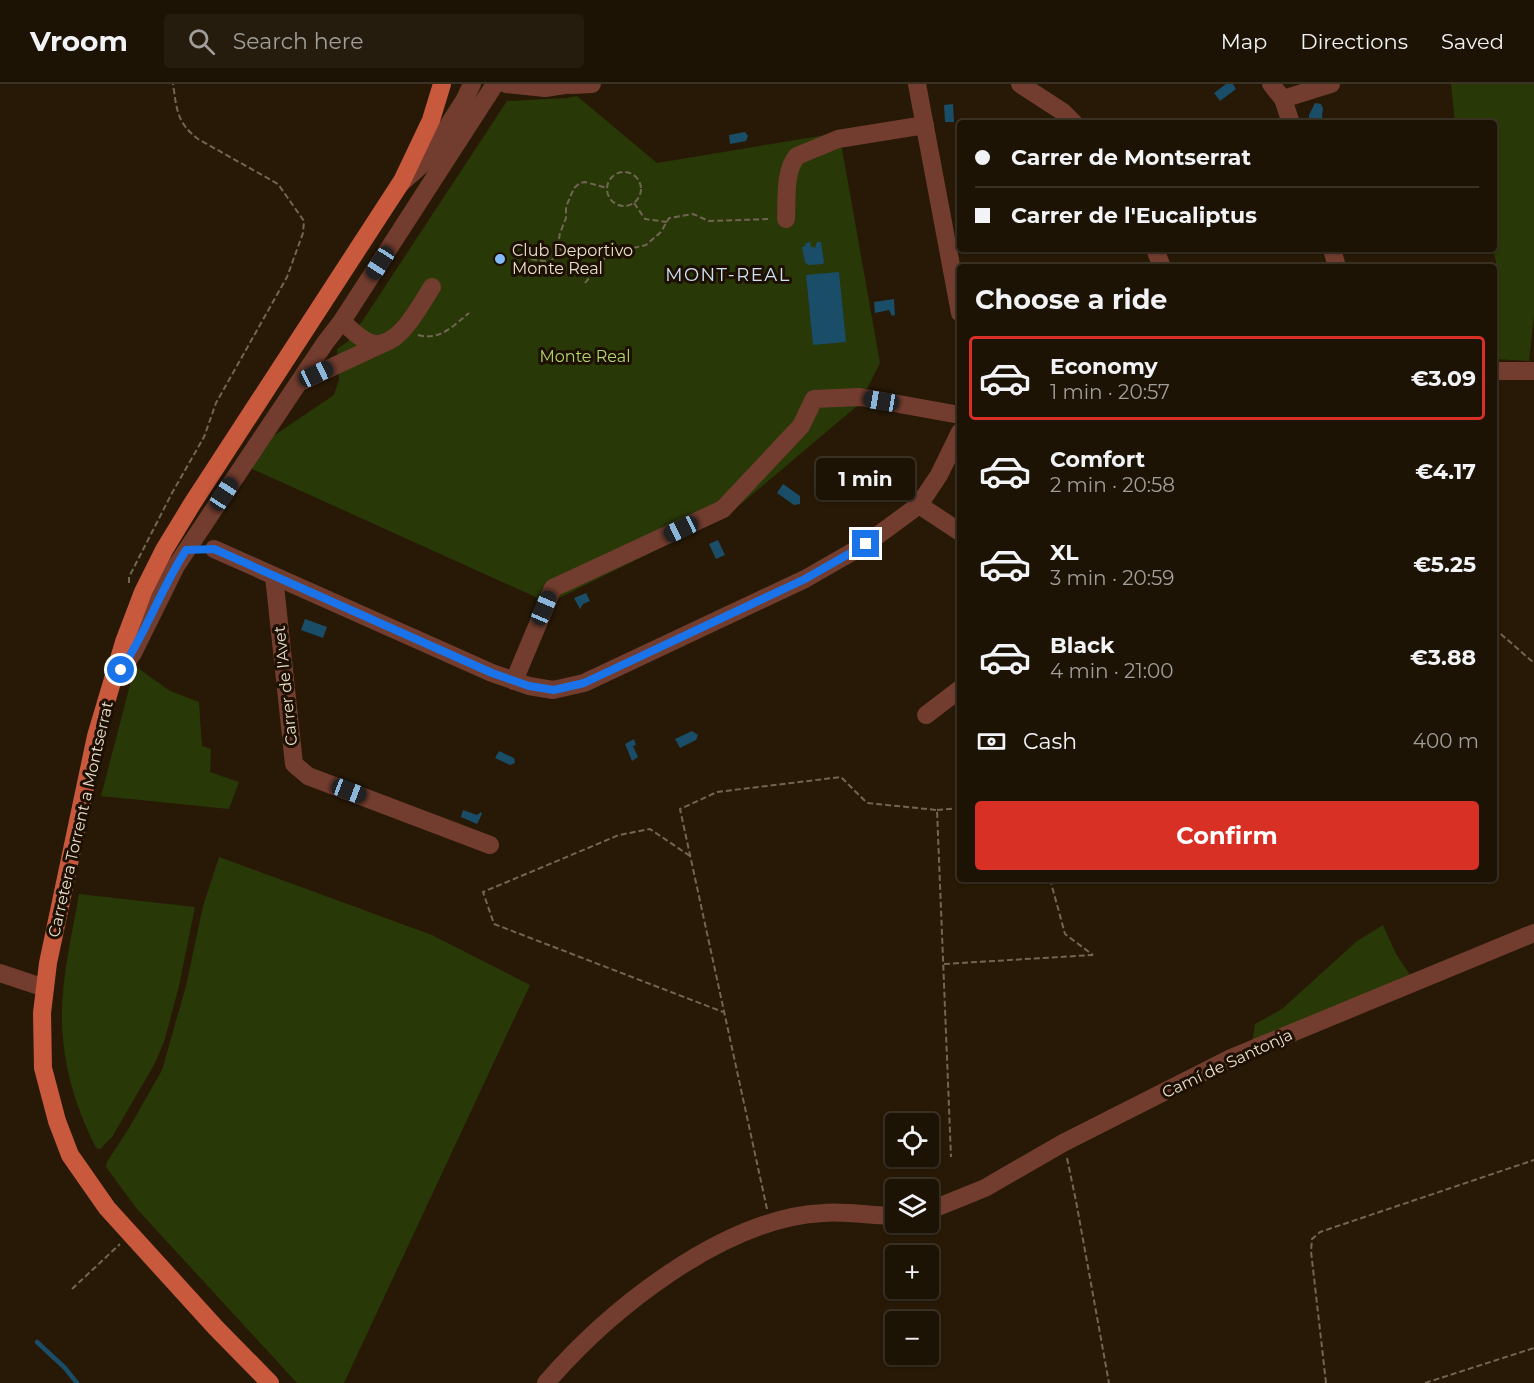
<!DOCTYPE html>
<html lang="en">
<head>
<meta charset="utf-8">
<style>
  body { margin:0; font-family:Montserrat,sans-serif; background:#251c0e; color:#f1f3f6; height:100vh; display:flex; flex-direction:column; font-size:22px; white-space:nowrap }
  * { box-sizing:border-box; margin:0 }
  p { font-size:20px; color:#a09e9a }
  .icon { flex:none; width:33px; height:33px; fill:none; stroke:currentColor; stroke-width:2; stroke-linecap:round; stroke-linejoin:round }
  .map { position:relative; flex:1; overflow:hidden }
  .sheet { position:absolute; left:957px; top:180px; width:540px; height:618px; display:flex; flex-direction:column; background:#1d1304; border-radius:6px; box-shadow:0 2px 4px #0004,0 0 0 2px #3b3226 }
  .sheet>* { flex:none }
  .banner { position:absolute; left:957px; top:36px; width:540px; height:132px; border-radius:6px; box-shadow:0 2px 4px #0004,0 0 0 2px #3b3226; display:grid; align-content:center; height:132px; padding:0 18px; background:#1d1304 }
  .fabs { position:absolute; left:885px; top:1029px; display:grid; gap:12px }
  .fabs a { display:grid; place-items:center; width:54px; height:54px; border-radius:6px; background:#1d1304; box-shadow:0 2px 4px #0004,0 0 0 2px #3b3226; font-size:30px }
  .end { position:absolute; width:27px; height:27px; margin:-14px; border:8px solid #1a73e8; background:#fff; box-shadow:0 0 0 3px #fff }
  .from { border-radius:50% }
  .bubble { position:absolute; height:42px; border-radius:6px; background:#1d1304; box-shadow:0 2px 4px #0004,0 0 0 2px #3b3226; font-size:20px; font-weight:700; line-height:42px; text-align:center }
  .car { position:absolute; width:18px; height:36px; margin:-18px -9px; border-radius:8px; box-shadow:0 0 4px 2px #0007; background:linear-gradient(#222 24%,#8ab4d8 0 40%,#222 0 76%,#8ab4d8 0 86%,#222 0) }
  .banner b { display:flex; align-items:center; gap:21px; height:57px; font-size:22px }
  .banner b+b { border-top:2px solid #3b3226 }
  .banner i { width:15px; height:15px; background:#f1f3f6 }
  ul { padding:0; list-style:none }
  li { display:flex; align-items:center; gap:18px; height:84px; margin:0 12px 9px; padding:0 6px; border:3px solid transparent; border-radius:6px }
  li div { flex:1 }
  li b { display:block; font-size:22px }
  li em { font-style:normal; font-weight:700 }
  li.current { border-color:#d93025 }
  li>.icon { width:54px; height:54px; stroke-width:1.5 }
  h2 { padding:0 18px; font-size:27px; line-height:72px }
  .pay { display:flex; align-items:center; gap:15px; height:66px; padding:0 18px; font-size:22px }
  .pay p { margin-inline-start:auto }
  .action { display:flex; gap:12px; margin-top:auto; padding:12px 18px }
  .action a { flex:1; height:69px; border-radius:6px; background:#d93025; color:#fff; font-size:24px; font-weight:700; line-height:69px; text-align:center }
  header { display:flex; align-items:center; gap:36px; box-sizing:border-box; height:84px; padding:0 30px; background:#1d1304; border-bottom:2px solid #3b3226 }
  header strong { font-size:28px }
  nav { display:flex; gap:33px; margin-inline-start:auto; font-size:21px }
  .search { width:420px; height:54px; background:#251c0e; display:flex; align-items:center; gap:15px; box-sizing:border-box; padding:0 21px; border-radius:6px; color:#a09e9a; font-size:22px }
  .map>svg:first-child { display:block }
  .green { fill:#293807 }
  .water { fill:#1a4d67 }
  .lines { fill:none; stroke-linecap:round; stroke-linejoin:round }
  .stream { stroke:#1a4d67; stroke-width:4.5 }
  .path { stroke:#716554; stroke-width:2; stroke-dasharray:6 3; stroke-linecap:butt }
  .minor { stroke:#723d2f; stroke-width:18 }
  .major { stroke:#c8593c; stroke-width:18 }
  .route { stroke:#1a73e8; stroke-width:8 }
  .poi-dot { fill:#84bcfb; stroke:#1d1000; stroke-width:2 }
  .labels { text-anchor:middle; stroke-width:6; stroke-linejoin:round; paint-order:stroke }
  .poi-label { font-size:16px; fill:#e7ded1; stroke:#1d1000; text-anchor:start }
  .park-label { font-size:16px; fill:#b2d96c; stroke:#1d1000 }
  .street-label { font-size:16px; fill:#e7ded1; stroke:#1d1000 }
  .neighbourhood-label { font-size:18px; letter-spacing:1.5px; fill:#cee3fb; stroke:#1d1000 }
</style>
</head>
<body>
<header>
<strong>Vroom</strong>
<div class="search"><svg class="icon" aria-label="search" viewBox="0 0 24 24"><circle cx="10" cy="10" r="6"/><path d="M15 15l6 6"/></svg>Search here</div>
<nav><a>Map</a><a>Directions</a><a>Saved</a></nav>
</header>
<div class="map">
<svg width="1534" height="1299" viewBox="0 0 1534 1299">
  <rect width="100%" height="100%" fill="#271905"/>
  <g class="green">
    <polygon points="1451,0 1534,0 1534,231 1529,277 1494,275 1494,192 1499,191 1493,165 1494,39 1455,39"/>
    <polygon points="577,12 657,79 850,47 841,59 880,279 865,309 857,322 729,430 549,519 250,384 248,369 334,311 339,296 337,265 347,258 363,236 507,17 567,14"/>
    <polygon points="135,582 170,607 199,618 202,662 211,665 210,688 239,698 229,725 101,712"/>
    <polygon points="219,773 432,851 530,901 344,1299 297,1299 137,1125 106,1083 107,1078 129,1044 162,986 186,902 203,822"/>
    <path d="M79,810L195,823L179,902L164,958L154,981L112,1053L100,1065L96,1064C79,1030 66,993 63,955C58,907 71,857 79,810Z"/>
    <polygon points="1383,841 1396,870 1410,891 1252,959 1255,940 1282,925 1357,857"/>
  </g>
  <g class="water">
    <polygon points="1226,0 1233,0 1236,5 1220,17 1214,9"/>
    <polygon points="1315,19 1321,20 1323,24 1322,32 1323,39 1309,39 1309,31"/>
    <polygon points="953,20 954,38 945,38 944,21"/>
    <polygon points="745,48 748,52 746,57 730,60 729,51"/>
    <polygon points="811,158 810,162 815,164 817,158 821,158 824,178 823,180 808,181 805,178 802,163 805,162 806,159"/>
    <polygon points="839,188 846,258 813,261 806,191"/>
    <polygon points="894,215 895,231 892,232 889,226 875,229 874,218"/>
    <polygon points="783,400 800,412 800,420 794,421 777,409"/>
    <polygon points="718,456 725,471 716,475 709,460"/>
    <polygon points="586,509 590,517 583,520 580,525 574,514"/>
    <polygon points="305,535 327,543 323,554 301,546"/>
    <polygon points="692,647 698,651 696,656 680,664 675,655"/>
    <polygon points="634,655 636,661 633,662 638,673 632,677 625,660"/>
    <polygon points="499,667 514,674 515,679 510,681 495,674"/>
    <polygon points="463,726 477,731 481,728 482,730 477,740 461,733"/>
  </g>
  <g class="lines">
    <polyline class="stream" points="37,1258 65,1284 77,1299"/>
    <g class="path">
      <circle cx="624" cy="105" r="17"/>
      <polyline points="634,119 645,135 667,138"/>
      <polyline points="556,165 607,170"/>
      <polyline points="531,175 550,178 556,172 560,149 566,134 566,123 574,104 580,99 585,98 607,104"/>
      <polyline points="585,199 608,170 646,161 661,148 669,134 693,130 709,137 771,135"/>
      <path d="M418,251C440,257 453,242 469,229"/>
      <path d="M129,499V493L172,409L204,353L216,319L287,193L303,149L304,137L278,100L198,55C176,38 177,25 173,0"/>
      <polyline points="1494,544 1534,579"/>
      <polyline points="937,726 960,724"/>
      <polyline points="690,772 650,745 619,751 483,808 494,840 723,928"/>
      <polyline points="1050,795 1065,850 1093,871"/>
      <polyline points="944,880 1093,871"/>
      <polyline points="1067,1074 1076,1117 1109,1299"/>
      <polyline points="767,1125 680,725 717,708 841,693 867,719 937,726 951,1073"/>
      <polyline points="72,1205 120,1160"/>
      <polyline points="1326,1299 1311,1167 1312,1155 1320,1148 1534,1076"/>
      <polyline points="1425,1299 1534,1264"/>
    </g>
    <g class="minor">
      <polyline points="506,0 545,4 571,0"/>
      <polyline points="917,0 960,229"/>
      <polyline points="1020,0 1063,28 1074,39"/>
      <polyline points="1271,0 1283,15 1291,39"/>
      <polyline points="572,1 592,0"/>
      <polyline points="1283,15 1331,0"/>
      <polyline points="400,100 425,78 465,15 472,0"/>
      <path d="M786,135C787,116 784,87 797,72L838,55L925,41"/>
      <polyline points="1155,165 1162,183"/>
      <polyline points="1332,165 1337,183"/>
      <path d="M342,237C350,245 358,253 368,258C396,271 420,221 432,203"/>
      <polyline points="1494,287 1534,287"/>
      <polyline points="300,298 384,259"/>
      <polyline points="919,421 960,448"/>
      <polyline points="214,465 492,589 529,602 553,606 584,599 805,495 866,460 919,421 939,391 960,348"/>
      <polyline points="274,492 294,680 308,692 490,761"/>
      <polyline points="115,594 133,569 176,482 325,259 342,237 495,0"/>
      <polyline points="514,597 553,504 723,425 801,342 814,315 860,313 960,331"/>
      <polyline points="926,631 960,605"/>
      <polyline points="0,889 45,904"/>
      <polyline points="928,1127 985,1104 1063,1059 1231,974 1534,849"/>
      <path d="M546,1299C609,1226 723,1134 823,1129C847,1127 872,1132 896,1132"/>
    </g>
    <polyline class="major" points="270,1299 216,1244 107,1124 70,1071 57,1037 43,984 42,929 48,879 96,652 124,558 143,508 164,466 192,420 402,97 431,36 442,0"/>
  </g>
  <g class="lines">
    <path class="route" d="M121,586C146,548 161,505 186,466L214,465L492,589L529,602L554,606L584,599L805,495L866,460"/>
  </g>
  <circle class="poi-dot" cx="500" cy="175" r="6"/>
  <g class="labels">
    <g class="poi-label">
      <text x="512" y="172">Club Deportivo<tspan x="512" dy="18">Monte Real</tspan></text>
    </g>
    <g class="park-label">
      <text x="585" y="278">Monte Real</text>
    </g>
    <g class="street-label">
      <text transform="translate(285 602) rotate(-96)" y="6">Carrer de l'Avet</text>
      <text transform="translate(80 735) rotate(-77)" y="6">Carretera Torrent a Montserrat</text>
      <text transform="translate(1227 979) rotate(-25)" y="6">Camí de Santonja</text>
    </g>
    <g class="neighbourhood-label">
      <text x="728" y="197">MONT-REAL</text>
    </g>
  </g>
</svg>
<div class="fabs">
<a><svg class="icon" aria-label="locate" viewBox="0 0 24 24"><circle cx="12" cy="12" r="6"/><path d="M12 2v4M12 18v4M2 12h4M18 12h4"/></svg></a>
<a><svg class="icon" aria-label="layers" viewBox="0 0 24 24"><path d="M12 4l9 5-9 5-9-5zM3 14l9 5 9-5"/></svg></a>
<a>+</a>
<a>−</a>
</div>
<i class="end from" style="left:121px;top:586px"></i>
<i class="end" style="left:866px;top:460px"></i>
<div class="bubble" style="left:816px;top:374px;width:99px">1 min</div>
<i class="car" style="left:380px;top:179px;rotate:213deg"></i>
<i class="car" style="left:316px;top:290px;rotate:65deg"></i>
<i class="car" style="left:881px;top:317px;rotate:280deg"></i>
<i class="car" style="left:224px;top:410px;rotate:33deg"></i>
<i class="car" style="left:681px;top:445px;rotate:245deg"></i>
<i class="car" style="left:544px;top:524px;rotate:23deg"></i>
<i class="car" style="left:349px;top:707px;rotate:111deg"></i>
<div class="banner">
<b><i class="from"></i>Carrer de Montserrat</b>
<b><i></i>Carrer de l'Eucaliptus</b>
</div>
<section class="sheet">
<h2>Choose a ride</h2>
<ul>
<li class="current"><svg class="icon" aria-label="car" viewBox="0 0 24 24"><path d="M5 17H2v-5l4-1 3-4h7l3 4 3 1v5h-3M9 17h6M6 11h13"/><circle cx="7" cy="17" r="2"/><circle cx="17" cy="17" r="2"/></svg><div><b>Economy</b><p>1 min · 20:57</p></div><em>€3.09</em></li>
<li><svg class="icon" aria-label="car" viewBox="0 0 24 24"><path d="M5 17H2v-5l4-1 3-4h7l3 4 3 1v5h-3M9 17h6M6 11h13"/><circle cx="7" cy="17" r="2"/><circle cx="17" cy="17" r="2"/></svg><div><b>Comfort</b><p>2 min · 20:58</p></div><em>€4.17</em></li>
<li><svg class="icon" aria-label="car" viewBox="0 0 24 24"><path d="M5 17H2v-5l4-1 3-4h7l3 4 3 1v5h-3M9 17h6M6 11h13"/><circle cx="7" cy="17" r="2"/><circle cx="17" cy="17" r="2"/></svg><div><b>XL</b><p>3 min · 20:59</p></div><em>€5.25</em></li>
<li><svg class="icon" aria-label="car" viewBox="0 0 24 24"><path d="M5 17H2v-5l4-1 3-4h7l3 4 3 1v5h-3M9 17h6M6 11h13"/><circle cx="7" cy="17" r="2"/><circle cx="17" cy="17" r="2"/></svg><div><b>Black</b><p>4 min · 21:00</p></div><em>€3.88</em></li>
</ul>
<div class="pay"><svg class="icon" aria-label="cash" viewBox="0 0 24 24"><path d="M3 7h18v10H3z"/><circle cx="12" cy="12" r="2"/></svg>Cash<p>400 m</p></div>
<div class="action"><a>Confirm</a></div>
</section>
</div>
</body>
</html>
